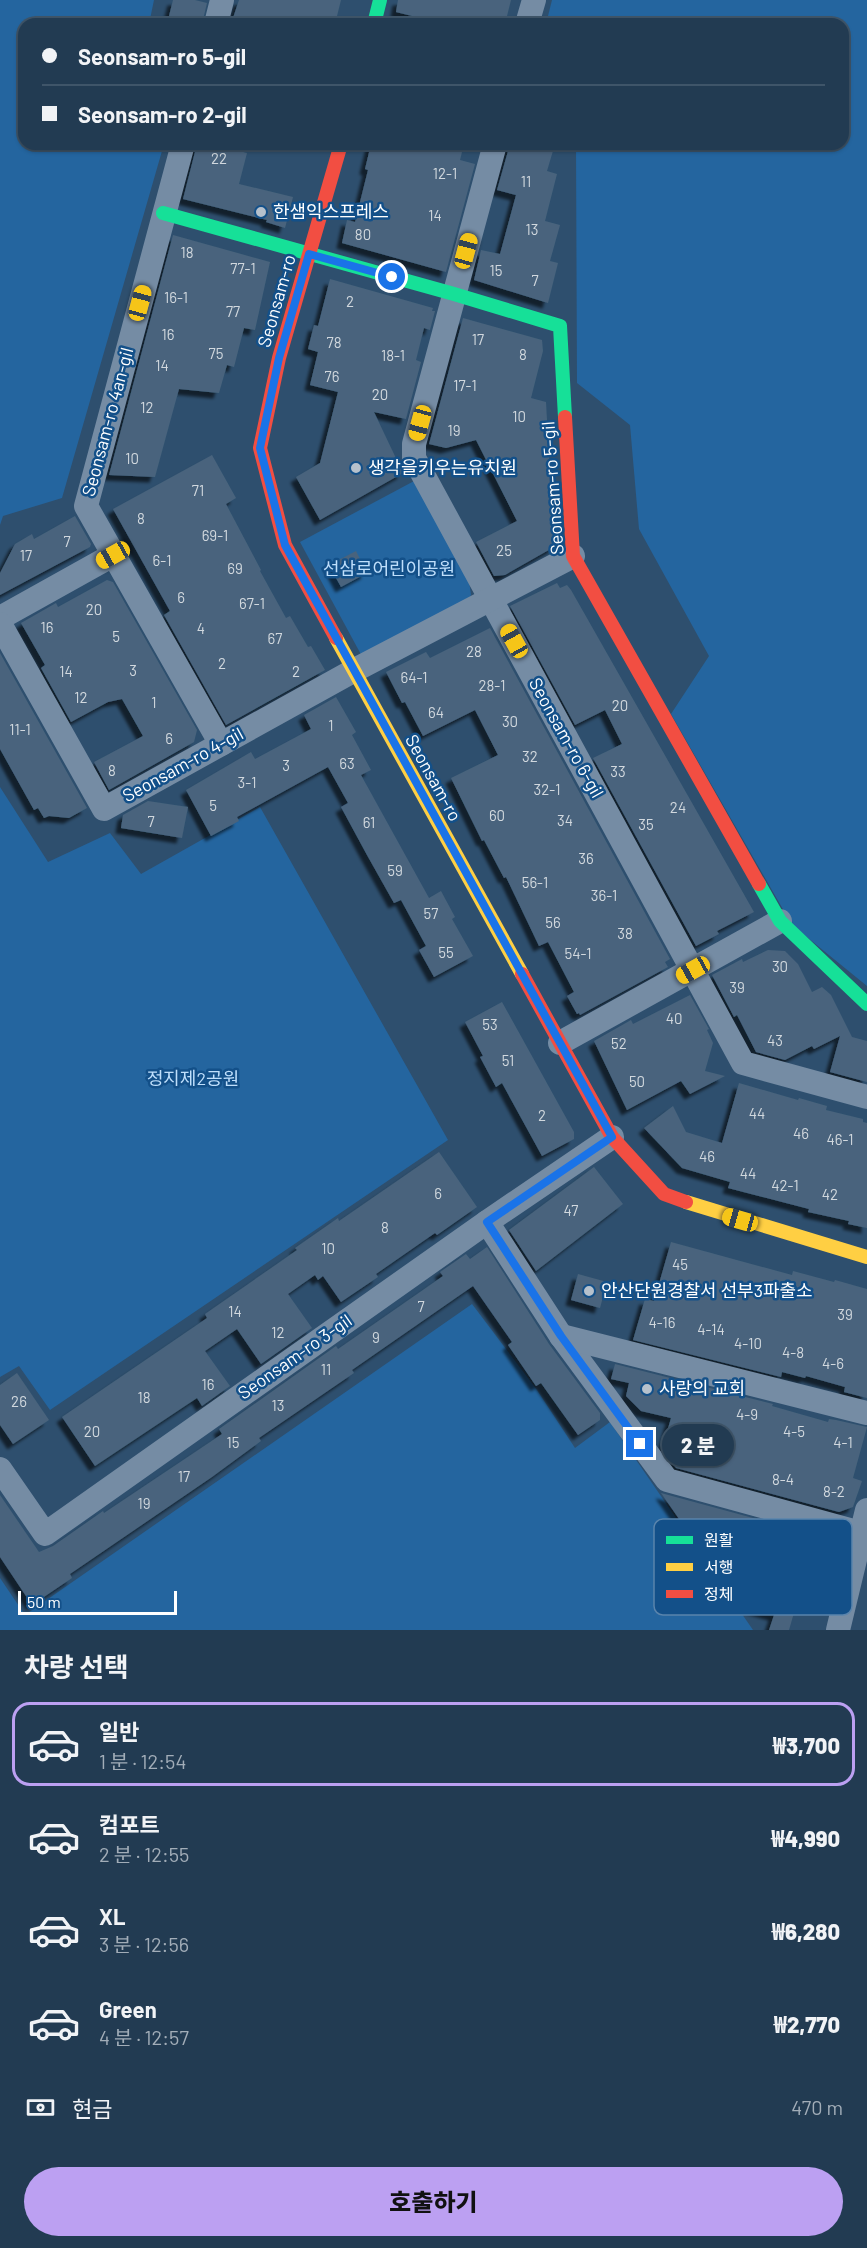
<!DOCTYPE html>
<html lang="ko">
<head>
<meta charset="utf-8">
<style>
  body { margin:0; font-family:Barlow,"Noto Sans KR",sans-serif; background:#2a4259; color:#f1f3f6; height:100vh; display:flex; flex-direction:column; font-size:22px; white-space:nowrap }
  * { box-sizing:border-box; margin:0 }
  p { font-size:20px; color:#a2adb8 }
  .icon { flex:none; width:33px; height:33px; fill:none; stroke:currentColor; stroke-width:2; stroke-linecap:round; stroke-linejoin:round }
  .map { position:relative; height:1630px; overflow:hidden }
  .sheet { display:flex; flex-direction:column; background:#223b52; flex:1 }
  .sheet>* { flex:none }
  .hud { position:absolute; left:18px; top:18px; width:831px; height:132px; border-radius:18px; box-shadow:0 2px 4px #0004,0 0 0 2px #3f5569; display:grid; align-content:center; height:132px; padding:0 24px; background:#223b52 }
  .scale { position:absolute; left:18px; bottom:15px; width:159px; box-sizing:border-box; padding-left:6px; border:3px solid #fff; border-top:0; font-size:16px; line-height:21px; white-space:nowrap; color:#fff; -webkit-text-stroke:4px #135089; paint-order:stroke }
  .end { position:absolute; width:27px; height:27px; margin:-14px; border:8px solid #1a73e8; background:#fff; box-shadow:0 0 0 3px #fff }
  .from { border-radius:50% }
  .bubble { position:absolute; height:42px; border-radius:21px; background:#223b52; box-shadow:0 2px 4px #0004,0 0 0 2px #3f5569; font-size:20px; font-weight:800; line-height:42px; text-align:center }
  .car { position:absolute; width:18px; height:36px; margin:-18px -9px; border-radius:8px; box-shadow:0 0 4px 2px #0007; background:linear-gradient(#f5c518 24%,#345 0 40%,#f5c518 0 76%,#345 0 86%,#f5c518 0) }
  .hud b { display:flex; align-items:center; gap:21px; height:57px; font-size:22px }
  .hud b+b { border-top:2px solid #3f5569 }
  .hud i { width:15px; height:15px; background:#f1f3f6 }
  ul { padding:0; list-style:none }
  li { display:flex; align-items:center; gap:18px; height:84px; margin:0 12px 9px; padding:0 12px; border:3px solid transparent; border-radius:18px }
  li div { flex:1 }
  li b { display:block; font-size:22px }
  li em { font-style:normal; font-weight:800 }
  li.on { border-color:#bca0f2 }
  li>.icon { width:54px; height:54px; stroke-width:1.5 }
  h2 { padding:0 24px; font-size:27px; line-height:72px }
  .pay { display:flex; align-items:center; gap:15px; height:66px; padding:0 24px; font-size:22px }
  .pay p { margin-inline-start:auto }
  .button { display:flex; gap:12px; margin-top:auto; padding:12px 24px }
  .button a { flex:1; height:69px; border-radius:36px; background:#bca0f2; color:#111; font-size:24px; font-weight:800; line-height:69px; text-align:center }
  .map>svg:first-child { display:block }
  .green { fill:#24659f }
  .building { fill:#48647d; filter:url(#shadow) }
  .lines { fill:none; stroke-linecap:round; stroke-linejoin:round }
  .street { stroke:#758ca4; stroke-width:24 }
  .fast { stroke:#16e098; stroke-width:14 }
  .slow { stroke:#ffcf43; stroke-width:14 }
  .jam { stroke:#f24e42; stroke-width:14 }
  .route { stroke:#1a73e8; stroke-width:8 }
  .poi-dot { fill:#b6c1cc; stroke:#135089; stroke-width:2 }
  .labels { text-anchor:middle; stroke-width:5; stroke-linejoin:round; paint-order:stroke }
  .number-label { font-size:15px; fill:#d1d8de }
  .poi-label { font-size:18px; fill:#fff; stroke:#135089; text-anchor:start }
  .street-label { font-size:18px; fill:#fff; stroke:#135089 }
  .park-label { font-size:18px; fill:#bfdffc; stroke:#135089 }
  .key { fill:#135089; stroke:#5a84ac; stroke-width:1.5 }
  .key-label { font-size:16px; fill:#fff }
</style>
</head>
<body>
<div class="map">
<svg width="867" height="1630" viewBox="0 0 867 1630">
  <defs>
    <filter id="shadow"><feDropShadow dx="-5.5" dy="5.5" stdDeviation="1.5" flood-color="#0009"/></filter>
  </defs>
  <rect width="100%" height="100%" fill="#2e4f6e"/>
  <g class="green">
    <polygon points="0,0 154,0 149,24 24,24 24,144 164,144 62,498 3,516 0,525"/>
    <polygon points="552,0 867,0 867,986 792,925 671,714 709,656 639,529 630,425 577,383 576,144 843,144 843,24 546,24"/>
    <polygon points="416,480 469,580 471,595 462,608 364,660 300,542"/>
    <polygon points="0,787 48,862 110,833 141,874 260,807 448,1140 50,1410 19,1366 0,1377"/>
    <polygon points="472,1304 537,1390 575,1448 610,1422 753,1630 0,1630 0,1578 25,1615"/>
  </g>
  <g class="building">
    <polygon points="173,0 195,0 207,3 202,24 167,24"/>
    <polygon points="239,0 341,0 335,24 231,24"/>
    <polygon points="398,0 511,0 505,24 478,24 451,17 449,24 444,24 396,12"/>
    <polygon points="197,144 212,144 247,153 239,184 293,197 285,228 266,222 267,220 183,199"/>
    <polygon points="371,144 464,144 460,160 475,164 446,272 342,243 347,220 355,222 368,170 365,169"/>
    <polygon points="510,144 555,144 547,171 557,174 545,221 560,225 550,261 558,263 548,303 474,280 481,250 500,254 516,195 497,190"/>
    <polygon points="173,235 270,262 255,330 244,328 234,367 227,365 219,393 179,389 155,477 109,475"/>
    <polygon points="330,279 433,308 432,311 435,311 430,330 424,328 416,360 421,362 406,419 374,412 403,473 320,520 296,477 320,463 338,392 310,385 318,352 308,349 314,325 318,326"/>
    <polygon points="463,318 542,340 543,351 531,398 546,402 554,547 505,575 494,576 476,542 517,521 476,440 446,448 429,444"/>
    <polygon points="212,455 236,498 226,504 261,570 260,571 286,618 290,616 308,647 311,646 325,670 226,725 164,615 170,611 113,509"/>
    <polygon points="75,516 91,544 90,547 0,595 0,573 15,544 32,534 34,539"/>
    <polygon points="356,551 367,573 341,587 329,565"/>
    <polygon points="107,580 113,582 197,730 194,742 109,790 94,762 143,736 122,699 108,702 71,722 41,668 45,665 21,623 56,603 58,607"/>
    <polygon points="557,583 560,588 567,585 571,590 754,912 717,931 719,934 696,946 593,758 622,744 605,710 575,725 510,606"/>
    <polygon points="490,628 670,959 665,962 668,967 580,1015 579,1013 577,1014 567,996 574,992 548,942 539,946 506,877 504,878 484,840 482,841 451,778 498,755 475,710 423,736 405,702 402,703 386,672 426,652 430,658"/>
    <polygon points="0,653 87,808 69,818 49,816 44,818 38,808 34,810 0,749"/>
    <polygon points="336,697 356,732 352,735 371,770 361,775 429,898 441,891 455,917 452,919 473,956 434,977 419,950 426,946 401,900 394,903 367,855 341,807 348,803 328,767 237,817 239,821 211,836 186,790 251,752 255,759 311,729 304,715"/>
    <polygon points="148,801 188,807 182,838 121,828 123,815"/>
    <polygon points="768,950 785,951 798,964 812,992 822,987 831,995 852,1037 867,1041 867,1082 830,1072 840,1036 814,1049 812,1046 785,1060 756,1052 737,1015 734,1017 712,975 742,959 743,962"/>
    <polygon points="690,995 709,1029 707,1030 713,1043 705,1071 725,1076 690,1094 681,1081 627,1110 594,1041 631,1020 633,1024"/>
    <polygon points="502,1002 574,1132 574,1139 542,1156 502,1083 496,1087 480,1057 483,1056 465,1022"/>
    <polygon points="739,1083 798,1100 799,1098 827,1106 826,1110 863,1119 863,1122 867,1123 867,1228 848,1224 849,1221 808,1212 809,1209 728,1188 730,1182 682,1168 644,1128 673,1106 686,1132 722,1143"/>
    <polygon points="439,1152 477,1207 437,1235 435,1233 376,1274 378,1277 341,1302 323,1276 318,1280 315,1275 288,1294 312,1328 261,1364 237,1329 205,1351 230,1386 202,1406 197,1398 95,1466 62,1417 207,1318 205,1314 297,1250 295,1248 338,1218 339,1221"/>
    <polygon points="594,1167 623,1204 536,1271 509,1230"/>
    <polygon points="671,1242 792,1275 793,1271 834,1282 835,1280 867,1289 867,1398 844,1392 845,1387 806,1376 805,1378 782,1372 781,1377 633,1340 645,1299 654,1301"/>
    <polygon points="487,1247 549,1344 600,1413 600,1420 578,1435 541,1383 536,1386 508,1345 512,1342 473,1286 352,1370 354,1373 259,1438 261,1441 212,1477 70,1574 72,1578 32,1605 0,1557 0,1495 39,1552 53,1546 103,1511 104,1513 222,1434 219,1429 336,1346 338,1349 443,1276 440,1272 466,1254 470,1259"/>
    <polygon points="578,1274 607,1282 600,1308 571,1300"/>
    <polygon points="615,1364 773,1404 772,1406 828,1422 829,1419 836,1420 867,1427 853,1478 862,1481 853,1507 839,1512 676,1468 662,1450 671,1418 641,1411 626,1396 629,1383 611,1379"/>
    <polygon points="17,1373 49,1420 13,1444 0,1425 0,1385"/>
    <polygon points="661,1493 782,1526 771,1566 773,1567 767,1590 798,1599 789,1630 769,1630 774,1615 739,1605"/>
  </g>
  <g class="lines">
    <g class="street">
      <polyline points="216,24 222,0"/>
      <polyline points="527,24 534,0"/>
      <polyline points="183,144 86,506 221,744"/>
      <polyline points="495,144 414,444 414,458 743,1063 867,1097"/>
      <polyline points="0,618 113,555"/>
      <polyline points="0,624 104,809 353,671 573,556"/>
      <polyline points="560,1043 780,921"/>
      <polyline points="487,1222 561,1336 667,1480 861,1533"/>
      <polyline points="561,1336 867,1413"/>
      <polyline points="0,1469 45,1534 487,1222 612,1137"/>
      <polyline points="838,1630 867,1510"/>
    </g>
    <g class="fast">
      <polyline points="374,24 380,0"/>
      <polyline points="163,213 454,294 560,326 565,417"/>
      <polyline points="759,884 780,921 867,1004"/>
    </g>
    <g class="slow">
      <polyline points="336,638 522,974"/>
      <polyline points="686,1202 867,1257"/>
    </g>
    <g class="jam">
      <polyline points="565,417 573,556 759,884"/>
      <polyline points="336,638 285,545 260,448 279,358 341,144"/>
      <polyline points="522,974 612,1137 664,1194 686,1202"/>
    </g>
  </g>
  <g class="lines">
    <polyline class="route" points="392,277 309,254 279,358 260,448 285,545 612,1137 487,1222 561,1336 640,1444"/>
  </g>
  <g class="poi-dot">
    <circle cx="261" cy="212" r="6"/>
    <circle cx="356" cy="468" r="6"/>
    <circle cx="589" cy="1291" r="6"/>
    <circle cx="647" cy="1389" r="6"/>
  </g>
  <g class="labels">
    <g class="number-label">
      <text x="219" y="164">22</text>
      <text x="445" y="179">12-1</text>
      <text x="526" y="187">11</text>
      <text x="435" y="221">14</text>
      <text x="532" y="235">13</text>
      <text x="363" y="240">80</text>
      <text x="187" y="258">18</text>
      <text x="243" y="274">77-1</text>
      <text x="496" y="276">15</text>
      <text x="535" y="286">7</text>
      <text x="176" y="303">16-1</text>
      <text x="350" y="307">2</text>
      <text x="233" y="317">77</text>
      <text x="168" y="340">16</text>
      <text x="478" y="345">17</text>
      <text x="334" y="348">78</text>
      <text x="216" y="359">75</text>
      <text x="523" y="360">8</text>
      <text x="393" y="361">18-1</text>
      <text x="162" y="371">14</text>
      <text x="332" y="382">76</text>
      <text x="465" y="391">17-1</text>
      <text x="380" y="400">20</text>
      <text x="147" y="413">12</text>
      <text x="519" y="422">10</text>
      <text x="454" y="436">19</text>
      <text x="132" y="464">10</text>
      <text x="198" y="496">71</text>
      <text x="141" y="524">8</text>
      <text x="215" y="541">69-1</text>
      <text x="67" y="547">7</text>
      <text x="504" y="556">25</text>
      <text x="26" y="561">17</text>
      <text x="162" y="566">6-1</text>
      <text x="235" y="574">69</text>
      <text x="181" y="603">6</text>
      <text x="252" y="609">67-1</text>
      <text x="94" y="615">20</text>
      <text x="47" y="633">16</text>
      <text x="201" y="634">4</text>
      <text x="116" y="642">5</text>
      <text x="275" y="644">67</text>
      <text x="474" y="657">28</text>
      <text x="222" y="669">2</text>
      <text x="133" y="676">3</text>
      <text x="66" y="677">14</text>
      <text x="296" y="677">2</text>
      <text x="414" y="683">64-1</text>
      <text x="492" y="691">28-1</text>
      <text x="81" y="703">12</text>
      <text x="154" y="708">1</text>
      <text x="620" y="711">20</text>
      <text x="436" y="718">64</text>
      <text x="510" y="727">30</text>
      <text x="331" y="731">1</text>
      <text x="20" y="735">11-1</text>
      <text x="169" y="744">6</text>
      <text x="530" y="762">32</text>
      <text x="347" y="769">63</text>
      <text x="286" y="771">3</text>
      <text x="112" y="776">8</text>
      <text x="618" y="777">33</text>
      <text x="247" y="788">3-1</text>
      <text x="547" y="795">32-1</text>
      <text x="213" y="811">5</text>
      <text x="678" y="813">24</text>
      <text x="497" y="821">60</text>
      <text x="565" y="826">34</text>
      <text x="151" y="827">7</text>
      <text x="369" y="828">61</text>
      <text x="646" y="830">35</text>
      <text x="586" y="864">36</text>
      <text x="395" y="876">59</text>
      <text x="535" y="888">56-1</text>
      <text x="604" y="901">36-1</text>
      <text x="431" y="919">57</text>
      <text x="553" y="928">56</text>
      <text x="625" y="939">38</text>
      <text x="446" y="958">55</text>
      <text x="578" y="959">54-1</text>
      <text x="780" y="972">30</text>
      <text x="737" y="993">39</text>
      <text x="674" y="1024">40</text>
      <text x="490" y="1030">53</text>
      <text x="775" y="1046">43</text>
      <text x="619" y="1049">52</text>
      <text x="508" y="1066">51</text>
      <text x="637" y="1087">50</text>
      <text x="757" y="1119">44</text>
      <text x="542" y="1121">2</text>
      <text x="801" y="1139">46</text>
      <text x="840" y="1145">46-1</text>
      <text x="707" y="1162">46</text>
      <text x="748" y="1179">44</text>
      <text x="785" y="1191">42-1</text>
      <text x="438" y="1199">6</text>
      <text x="830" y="1200">42</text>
      <text x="571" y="1216">47</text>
      <text x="385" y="1233">8</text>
      <text x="328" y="1254">10</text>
      <text x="680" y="1270">45</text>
      <text x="421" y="1312">7</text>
      <text x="235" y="1317">14</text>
      <text x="845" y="1320">39</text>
      <text x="662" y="1328">4-16</text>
      <text x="711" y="1335">4-14</text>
      <text x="278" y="1338">12</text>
      <text x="376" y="1343">9</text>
      <text x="748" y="1349">4-10</text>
      <text x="793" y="1358">4-8</text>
      <text x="833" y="1369">4-6</text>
      <text x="326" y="1375">11</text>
      <text x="208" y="1390">16</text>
      <text x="144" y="1403">18</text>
      <text x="19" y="1407">26</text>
      <text x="278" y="1411">13</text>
      <text x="747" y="1420">4-9</text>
      <text x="92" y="1437">20</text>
      <text x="794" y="1437">4-5</text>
      <text x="233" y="1448">15</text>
      <text x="843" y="1448">4-1</text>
      <text x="184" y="1482">17</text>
      <text x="783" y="1485">8-4</text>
      <text x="834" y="1497">8-2</text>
      <text x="144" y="1509">19</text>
    </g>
    <g class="poi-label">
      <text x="273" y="218">한샘익스프레스</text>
      <text x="368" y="474">생각을키우는유치원</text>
      <text x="601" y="1297">안산단원경찰서 선부3파출소</text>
      <text x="659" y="1395">사랑의 교회</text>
    </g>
    <g class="street-label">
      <text transform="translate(277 301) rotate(-74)" y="6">Seonsam-ro</text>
      <text transform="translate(108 422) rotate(-75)" y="6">Seonsam-ro 4an-gil</text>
      <text transform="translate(553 488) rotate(-94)" y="6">Seonsam-ro 5-gil</text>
      <text transform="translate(566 738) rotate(61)" y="6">Seonsam-ro 6-gil</text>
      <text transform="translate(183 765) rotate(-29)" y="6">Seonsam-ro 4-gil</text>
      <text transform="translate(433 778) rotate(61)" y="6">Seonsam-ro</text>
      <text transform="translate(295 1357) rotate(-35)" y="6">Seonsam-ro 3-gil</text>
    </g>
    <g class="park-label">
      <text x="389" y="575">선삼로어린이공원</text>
      <text x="193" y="1085">정지제2공원</text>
    </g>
  </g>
  <rect x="654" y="1519" width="198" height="96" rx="9" class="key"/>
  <rect x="666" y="1536" width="27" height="8" fill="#16e098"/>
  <rect x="666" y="1563" width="27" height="8" fill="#ffcf43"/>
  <rect x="666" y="1590" width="27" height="8" fill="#f24e42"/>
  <g class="key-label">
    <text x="704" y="1546">원활</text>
    <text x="704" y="1573">서행</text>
    <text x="704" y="1600">정체</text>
  </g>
</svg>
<div class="scale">50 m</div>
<i class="end from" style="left:392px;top:277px"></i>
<i class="end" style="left:640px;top:1444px"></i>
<div class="bubble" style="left:662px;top:1424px;width:72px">2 분</div>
<i class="car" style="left:466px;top:251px;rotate:15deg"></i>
<i class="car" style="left:140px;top:303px;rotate:15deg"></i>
<i class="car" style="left:420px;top:423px;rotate:195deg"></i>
<i class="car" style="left:113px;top:555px;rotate:241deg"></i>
<i class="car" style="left:514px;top:641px;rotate:331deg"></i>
<i class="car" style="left:693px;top:970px;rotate:241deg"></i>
<i class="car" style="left:740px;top:1220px;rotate:286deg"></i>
<div class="hud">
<b><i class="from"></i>Seonsam-ro 5-gil</b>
<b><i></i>Seonsam-ro 2-gil</b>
</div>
</div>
<section class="sheet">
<h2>차량 선택</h2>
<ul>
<li class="on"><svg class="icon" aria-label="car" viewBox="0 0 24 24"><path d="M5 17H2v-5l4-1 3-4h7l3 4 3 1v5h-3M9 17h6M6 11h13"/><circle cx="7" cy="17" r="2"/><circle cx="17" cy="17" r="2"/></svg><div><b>일반</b><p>1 분 · 12:54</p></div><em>₩3,700</em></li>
<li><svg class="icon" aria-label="car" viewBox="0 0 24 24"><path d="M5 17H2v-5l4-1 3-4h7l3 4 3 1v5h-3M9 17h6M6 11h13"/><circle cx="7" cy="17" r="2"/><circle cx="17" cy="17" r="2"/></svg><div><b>컴포트</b><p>2 분 · 12:55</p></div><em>₩4,990</em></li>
<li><svg class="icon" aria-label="car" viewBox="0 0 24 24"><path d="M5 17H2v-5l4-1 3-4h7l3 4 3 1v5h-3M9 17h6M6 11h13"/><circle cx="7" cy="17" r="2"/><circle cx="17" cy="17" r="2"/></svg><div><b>XL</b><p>3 분 · 12:56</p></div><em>₩6,280</em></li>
<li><svg class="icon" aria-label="car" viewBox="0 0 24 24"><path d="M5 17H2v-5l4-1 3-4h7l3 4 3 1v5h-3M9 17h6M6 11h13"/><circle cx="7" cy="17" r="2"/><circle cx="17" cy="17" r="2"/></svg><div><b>Green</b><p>4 분 · 12:57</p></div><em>₩2,770</em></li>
</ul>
<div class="pay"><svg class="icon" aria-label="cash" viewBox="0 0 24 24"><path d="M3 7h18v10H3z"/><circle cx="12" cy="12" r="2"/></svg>현금<p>470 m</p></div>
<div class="button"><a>호출하기</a></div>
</section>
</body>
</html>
